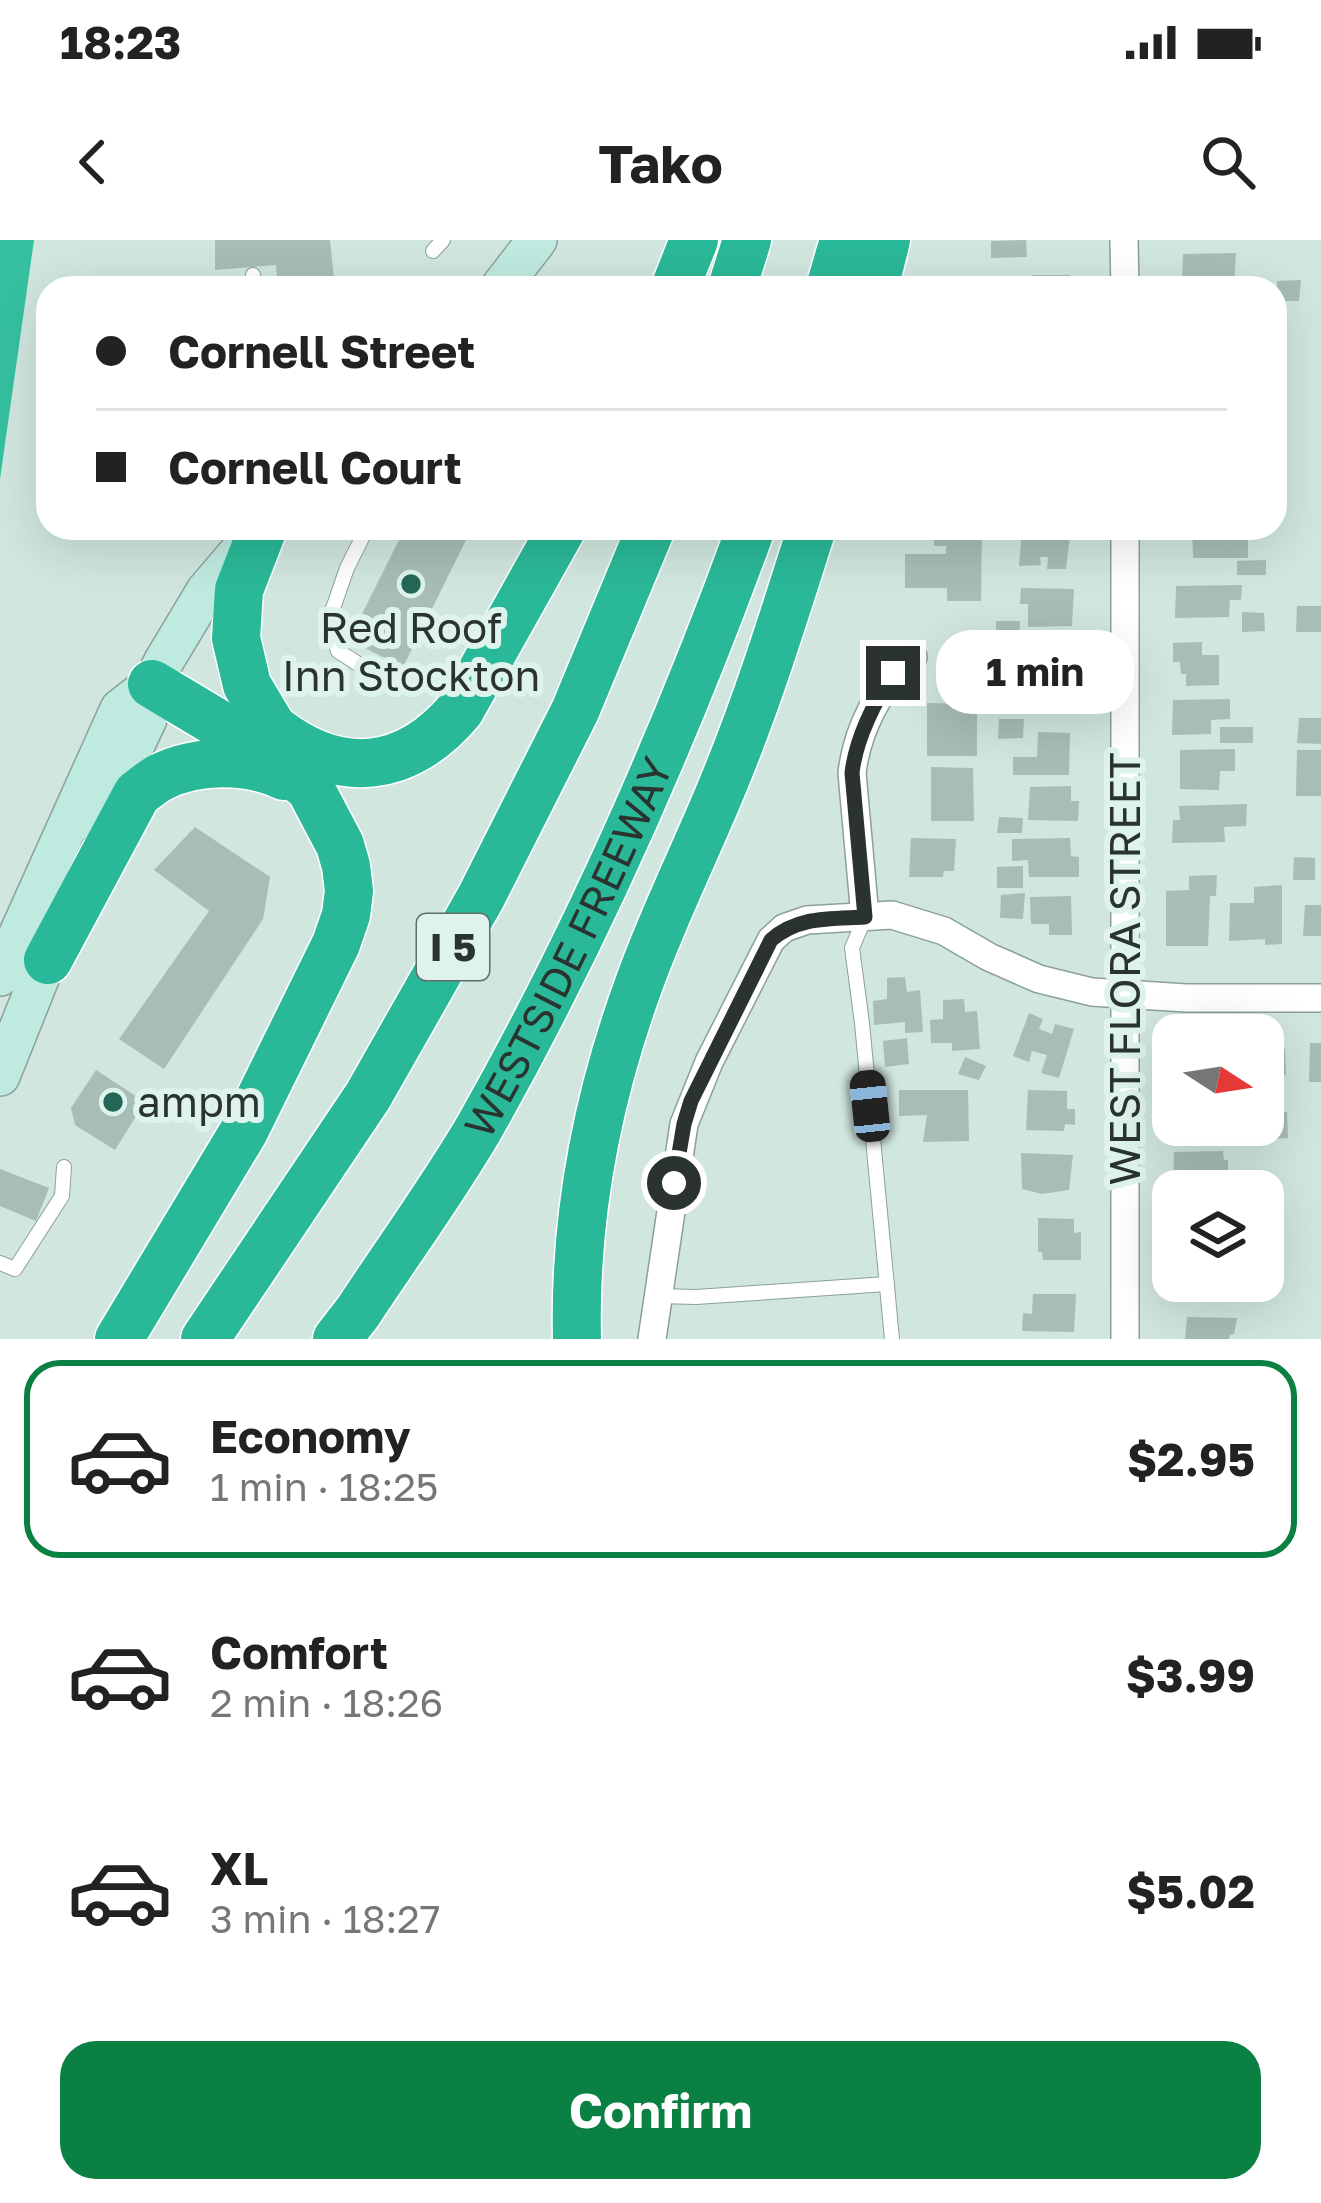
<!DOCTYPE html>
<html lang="en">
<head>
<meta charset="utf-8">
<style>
  body { margin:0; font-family:"Golos Text",sans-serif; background:#f2f2f2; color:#222; height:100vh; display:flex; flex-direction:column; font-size:45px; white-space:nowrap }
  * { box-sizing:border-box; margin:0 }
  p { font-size:39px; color:#767676 }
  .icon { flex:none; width:66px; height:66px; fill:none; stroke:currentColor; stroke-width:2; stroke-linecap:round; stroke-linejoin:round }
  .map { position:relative; height:1099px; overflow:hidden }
  .side { display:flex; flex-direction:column; background:#fff; flex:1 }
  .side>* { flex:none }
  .banner { position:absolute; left:36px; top:36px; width:1251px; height:264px; border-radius:36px; box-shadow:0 12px 48px #0002; display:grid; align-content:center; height:264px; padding:0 60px; background:#fff }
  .needle { width:78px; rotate:102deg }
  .fabs { position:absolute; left:1152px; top:774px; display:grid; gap:24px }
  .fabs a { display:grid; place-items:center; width:132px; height:132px; border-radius:24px; background:#fff; box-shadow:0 12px 48px #0002; font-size:60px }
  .end { position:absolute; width:54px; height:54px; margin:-27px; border:15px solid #2a3330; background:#fff; box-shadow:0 0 0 6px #fff }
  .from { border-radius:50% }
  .bubble { position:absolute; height:84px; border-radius:36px; background:#fff; box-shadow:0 12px 48px #0002; font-size:39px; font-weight:700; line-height:84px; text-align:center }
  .car { position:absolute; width:36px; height:72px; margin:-36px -18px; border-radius:15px; box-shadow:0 0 9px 3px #0007; background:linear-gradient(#222 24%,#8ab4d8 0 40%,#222 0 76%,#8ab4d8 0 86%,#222 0) }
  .banner b { display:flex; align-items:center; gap:42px; height:114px; font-size:45px }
  .banner b+b { border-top:3px solid #e0e0e0 }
  .banner i { width:30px; height:30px; background:#222 }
  ul { padding:21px 0 0; list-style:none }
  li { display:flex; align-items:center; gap:36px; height:198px; margin:0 24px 18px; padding:0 36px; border:6px solid transparent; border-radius:36px }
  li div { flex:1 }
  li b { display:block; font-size:45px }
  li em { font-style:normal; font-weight:700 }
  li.active { border-color:#0b8043 }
  li>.icon { width:108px; height:108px; stroke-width:1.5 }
  .cta { display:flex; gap:24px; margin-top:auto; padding:24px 60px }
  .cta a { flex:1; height:138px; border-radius:36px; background:#0b8043; color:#fff; font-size:48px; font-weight:700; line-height:138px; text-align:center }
  .status { display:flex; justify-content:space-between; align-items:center; height:84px; padding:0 60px; background:#fff; direction:ltr }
  .status svg { height:33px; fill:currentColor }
  header { display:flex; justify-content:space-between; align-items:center; height:156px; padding:0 60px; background:#fff; font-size:54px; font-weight:700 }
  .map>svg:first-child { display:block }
  .water { fill:#35c0a0 }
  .building { fill:#a7bdb5 }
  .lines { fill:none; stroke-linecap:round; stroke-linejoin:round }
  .lane-casing { stroke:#8ba099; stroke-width:16 }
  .street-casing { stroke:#8ba099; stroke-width:30 }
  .secondary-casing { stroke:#8ba099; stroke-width:42 }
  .highway-casing { stroke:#fff; stroke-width:51 }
  .lane { stroke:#fff; stroke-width:14 }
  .street { stroke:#fff; stroke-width:27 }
  .secondary { stroke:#bfeae0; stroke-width:39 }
  .highway { stroke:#2ab998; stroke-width:48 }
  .route { stroke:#2a3330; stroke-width:15 }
  .poi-dot { fill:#256756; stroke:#ddf3ec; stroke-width:4.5 }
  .labels { text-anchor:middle; stroke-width:12; stroke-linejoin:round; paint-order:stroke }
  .shield { fill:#ddf3ec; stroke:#606d68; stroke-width:3 }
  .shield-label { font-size:39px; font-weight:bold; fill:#2a3330 }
  .poi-label { font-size:42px; fill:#2a3330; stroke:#ddf3ec }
  .street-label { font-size:42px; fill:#2a3330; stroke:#ddf3ec }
</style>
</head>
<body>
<div class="status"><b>18:23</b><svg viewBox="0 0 49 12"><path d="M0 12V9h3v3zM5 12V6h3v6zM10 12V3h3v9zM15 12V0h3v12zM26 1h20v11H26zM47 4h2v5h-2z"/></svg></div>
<header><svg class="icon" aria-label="back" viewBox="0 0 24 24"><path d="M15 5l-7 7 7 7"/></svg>Tako<svg class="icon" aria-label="search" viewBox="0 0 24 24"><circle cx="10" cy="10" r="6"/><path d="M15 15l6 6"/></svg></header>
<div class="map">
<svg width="1321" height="1099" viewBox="0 0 1321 1099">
  <rect width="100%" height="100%" fill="#d0e6df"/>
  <polygon class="water" points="0,0 34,0 0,239"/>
  <g class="building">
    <polygon points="215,0 330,0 335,48 278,48 276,25 215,30"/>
    <polygon points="1026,0 1027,17 991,18 991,1"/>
    <polygon points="1236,13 1234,47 1182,48 1183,14"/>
    <polygon points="1032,35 1070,35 1070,42 1078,43 1078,48 1032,48"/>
    <polygon points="1301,40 1299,61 1277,61 1277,41"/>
    <polygon points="405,288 472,288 403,427 349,400"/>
    <polygon points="934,288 982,288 981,361 947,361 947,348 905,348 905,314 946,314 946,306 934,306"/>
    <polygon points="1022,288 1071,288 1066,329 1047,329 1048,317 1040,317 1041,325 1019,326"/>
    <polygon points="1231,288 1231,299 1248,299 1248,318 1193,318 1192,289"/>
    <polygon points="1266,320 1266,335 1237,335 1237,321"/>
    <polygon points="1242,345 1241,360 1230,360 1229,377 1175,378 1176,346"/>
    <polygon points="1021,348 1074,349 1072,386 1028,387 1028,364 1020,364"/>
    <polygon points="1297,366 1321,366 1321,392 1296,392"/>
    <polygon points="1242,372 1264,373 1265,391 1242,392"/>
    <polygon points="996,381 1020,381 1019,403 996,403"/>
    <polygon points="1202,402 1202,415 1219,415 1219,445 1186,446 1186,434 1181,434 1180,422 1173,422 1173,403"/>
    <polygon points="1015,411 1070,411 1070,428 1066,428 1066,448 1072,448 1071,468 1005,469 1006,440 1026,440 1026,428 1016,428"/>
    <polygon points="1230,459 1230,479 1211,480 1211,494 1172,495 1173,460"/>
    <polygon points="927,463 977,464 977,516 927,516"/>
    <polygon points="1299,478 1321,478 1321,504 1297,503"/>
    <polygon points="999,479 1024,479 1023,498 998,499"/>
    <rect x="1220" y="487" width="33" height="16"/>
    <polygon points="1038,492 1070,493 1069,535 1013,535 1013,517 1037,517"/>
    <polygon points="1235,509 1235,531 1220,531 1219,550 1180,549 1180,510"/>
    <polygon points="1297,510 1321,510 1321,556 1296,556"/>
    <polygon points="931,527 973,528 974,581 931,581"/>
    <polygon points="1071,546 1071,561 1079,561 1078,581 1028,580 1030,547"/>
    <polygon points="1247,564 1246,586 1224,587 1225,602 1172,603 1173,580 1180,580 1179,566"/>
    <polygon points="999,577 1023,578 1022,593 997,593"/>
    <polygon points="195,587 270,637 263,679 164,829 119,799 209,671 154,630"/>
    <polygon points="911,598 956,599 954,631 944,631 943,637 909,637"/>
    <polygon points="1070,598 1071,616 1079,617 1079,637 1029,637 1028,620 1012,621 1012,599"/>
    <polygon points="1294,617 1315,618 1315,640 1293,640"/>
    <polygon points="1023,626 1023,648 997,648 997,627"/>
    <polygon points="1217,635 1216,656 1210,656 1208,706 1166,706 1166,651 1189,650 1189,636"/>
    <polygon points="1282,645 1282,704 1265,705 1265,699 1229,701 1230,663 1254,663 1254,647"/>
    <polygon points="1025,653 1023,679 1000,678 1001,655"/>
    <polygon points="1071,656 1072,695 1049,695 1049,684 1031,684 1030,657"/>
    <polygon points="1305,665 1321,665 1321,696 1303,696"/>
    <polygon points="905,737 907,752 920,750 923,792 905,793 905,782 874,785 873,761 887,759 887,738"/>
    <polygon points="964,759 965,772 977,771 980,809 952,811 952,803 931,803 930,780 943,779 943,760"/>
    <polygon points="1029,773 1043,779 1039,789 1052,794 1055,784 1074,789 1059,838 1041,833 1047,815 1032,811 1029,822 1013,816"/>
    <polygon points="907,798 909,824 885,827 883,801"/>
    <polygon points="1310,803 1321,803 1321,842 1309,842"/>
    <polygon points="1285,809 1286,835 1263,835 1263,810"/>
    <polygon points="965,817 986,826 979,840 958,834"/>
    <polygon points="96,830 145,862 115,910 75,885 71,868"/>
    <polygon points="899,850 968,850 969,901 923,902 927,875 899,876"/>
    <polygon points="1028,850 1067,851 1067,869 1075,869 1075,885 1065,884 1064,891 1026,890"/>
    <polygon points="1278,872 1287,872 1288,898 1271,899 1270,880 1278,879"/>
    <polygon points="1223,911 1224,920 1228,920 1228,934 1224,934 1223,947 1173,947 1174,912"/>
    <polygon points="1021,913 1073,915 1069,950 1042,954 1022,949"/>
    <polygon points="0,929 49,948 36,981 0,966"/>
    <polygon points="1267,937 1267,951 1232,951 1232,939"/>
    <polygon points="1038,978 1074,979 1074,993 1081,992 1081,1020 1043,1020 1042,1012 1038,1012"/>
    <polygon points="1171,1041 1215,1041 1215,1057 1172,1056"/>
    <polygon points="1033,1054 1076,1054 1074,1092 1022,1091 1023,1073 1032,1074"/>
    <polygon points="1187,1077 1237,1078 1234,1094 1230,1095 1229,1099 1185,1099"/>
  </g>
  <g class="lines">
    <defs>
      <g id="lane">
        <polyline points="433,11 443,0"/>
        <polyline points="253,48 253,35"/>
        <polyline points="559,48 560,46"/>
        <polyline points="366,429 338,411 329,380 347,328 367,288"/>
        <polyline points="865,677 852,708 862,783 892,1099"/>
        <polyline points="0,1023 15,1029 62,956 64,927"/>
        <polyline points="659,1056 696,1057 887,1044"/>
      </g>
      <g id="street">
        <polyline points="1124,0 1125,48"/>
        <polyline points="1125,288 1125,1099"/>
        <path d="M865,677L852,533C857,490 880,444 913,417"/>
        <polyline points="652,1099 684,884 709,822 771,700 784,688 807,680 892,675 944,691 989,717 1039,739 1092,752 1186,758 1321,758"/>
      </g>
      <g id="secondary">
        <polyline points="500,48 537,0"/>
        <polyline points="97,585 147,479 152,444 164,421 206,351 252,297"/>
        <polyline points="0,736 120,469 152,444"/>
        <polyline points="0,836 58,691"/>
      </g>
      <g id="highway">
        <polyline points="675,48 694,0"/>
        <polyline points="732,48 747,0"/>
        <polyline points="830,48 844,0"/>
        <polyline points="874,48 886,0"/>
        <polyline points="263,288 239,350 236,398 247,445 272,487"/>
        <path d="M274,489C339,540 406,534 460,470L562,288"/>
        <path d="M48,720L137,554C145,548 153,541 161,537C197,519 248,519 284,536"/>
        <polyline points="119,1099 244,891 336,704 346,675 349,651 346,626 340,605 310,548 264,511 152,444"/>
        <polyline points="205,1099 368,856 481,657 575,471 651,288"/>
        <path id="s1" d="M337,1099L358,1072C398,1011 442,951 479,888C587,697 676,494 751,288"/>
        <path d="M577,1099C574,978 598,855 640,741C666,669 701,601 729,530C761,451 786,369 812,288"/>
      </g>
    </defs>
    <use href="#lane" class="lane-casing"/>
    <use href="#street" class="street-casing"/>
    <use href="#secondary" class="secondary-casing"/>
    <use href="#highway" class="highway-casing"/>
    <use href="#lane" class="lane"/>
    <use href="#street" class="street"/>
    <use href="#secondary" class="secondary"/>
    <use href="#highway" class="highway"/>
  </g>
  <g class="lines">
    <path class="route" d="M674,943L684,884L691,861L771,700C798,676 831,679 865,677L852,533C856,498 874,463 893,433"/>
  </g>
  <g class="poi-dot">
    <circle cx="411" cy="344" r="12"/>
    <circle cx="113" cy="862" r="12"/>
  </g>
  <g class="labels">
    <rect class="shield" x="417" y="674" width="72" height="66" rx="9"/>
    <g class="shield-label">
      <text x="453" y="721">I 5</text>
    </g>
    <g class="poi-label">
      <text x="411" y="403">Red Roof<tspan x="411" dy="48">Inn Stockton</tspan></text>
      <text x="137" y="877" text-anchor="start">ampm</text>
    </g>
    <g class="street-label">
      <text dy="15" stroke="none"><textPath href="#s1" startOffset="456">WESTSIDE FREEWAY</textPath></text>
      <text transform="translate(1125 729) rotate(-90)" y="15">WEST FLORA STREET</text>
    </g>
  </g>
</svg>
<div class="fabs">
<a><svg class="needle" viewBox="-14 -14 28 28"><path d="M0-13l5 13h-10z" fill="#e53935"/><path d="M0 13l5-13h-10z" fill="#767676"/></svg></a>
<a><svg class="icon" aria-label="layers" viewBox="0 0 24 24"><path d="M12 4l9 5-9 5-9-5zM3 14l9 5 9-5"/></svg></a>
</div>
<i class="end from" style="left:674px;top:943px"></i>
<i class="end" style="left:893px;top:433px"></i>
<div class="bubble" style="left:936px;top:390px;width:198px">1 min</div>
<i class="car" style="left:870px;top:866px;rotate:354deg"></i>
<div class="banner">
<b><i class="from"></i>Cornell Street</b>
<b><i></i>Cornell Court</b>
</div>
</div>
<section class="side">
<ul>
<li class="active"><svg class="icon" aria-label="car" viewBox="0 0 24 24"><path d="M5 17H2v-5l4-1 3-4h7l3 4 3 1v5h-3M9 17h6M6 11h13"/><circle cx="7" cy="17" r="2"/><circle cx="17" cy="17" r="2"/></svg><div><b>Economy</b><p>1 min · 18:25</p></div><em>$2.95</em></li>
<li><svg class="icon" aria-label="car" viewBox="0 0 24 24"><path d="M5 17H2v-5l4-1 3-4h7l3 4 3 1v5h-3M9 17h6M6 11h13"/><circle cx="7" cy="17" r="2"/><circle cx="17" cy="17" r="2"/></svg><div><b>Comfort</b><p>2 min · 18:26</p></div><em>$3.99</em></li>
<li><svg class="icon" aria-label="car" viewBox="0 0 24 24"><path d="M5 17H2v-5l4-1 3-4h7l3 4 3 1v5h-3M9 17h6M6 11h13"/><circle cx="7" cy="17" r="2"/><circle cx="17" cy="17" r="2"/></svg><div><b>XL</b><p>3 min · 18:27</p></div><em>$5.02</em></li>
</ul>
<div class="cta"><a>Confirm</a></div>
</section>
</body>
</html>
